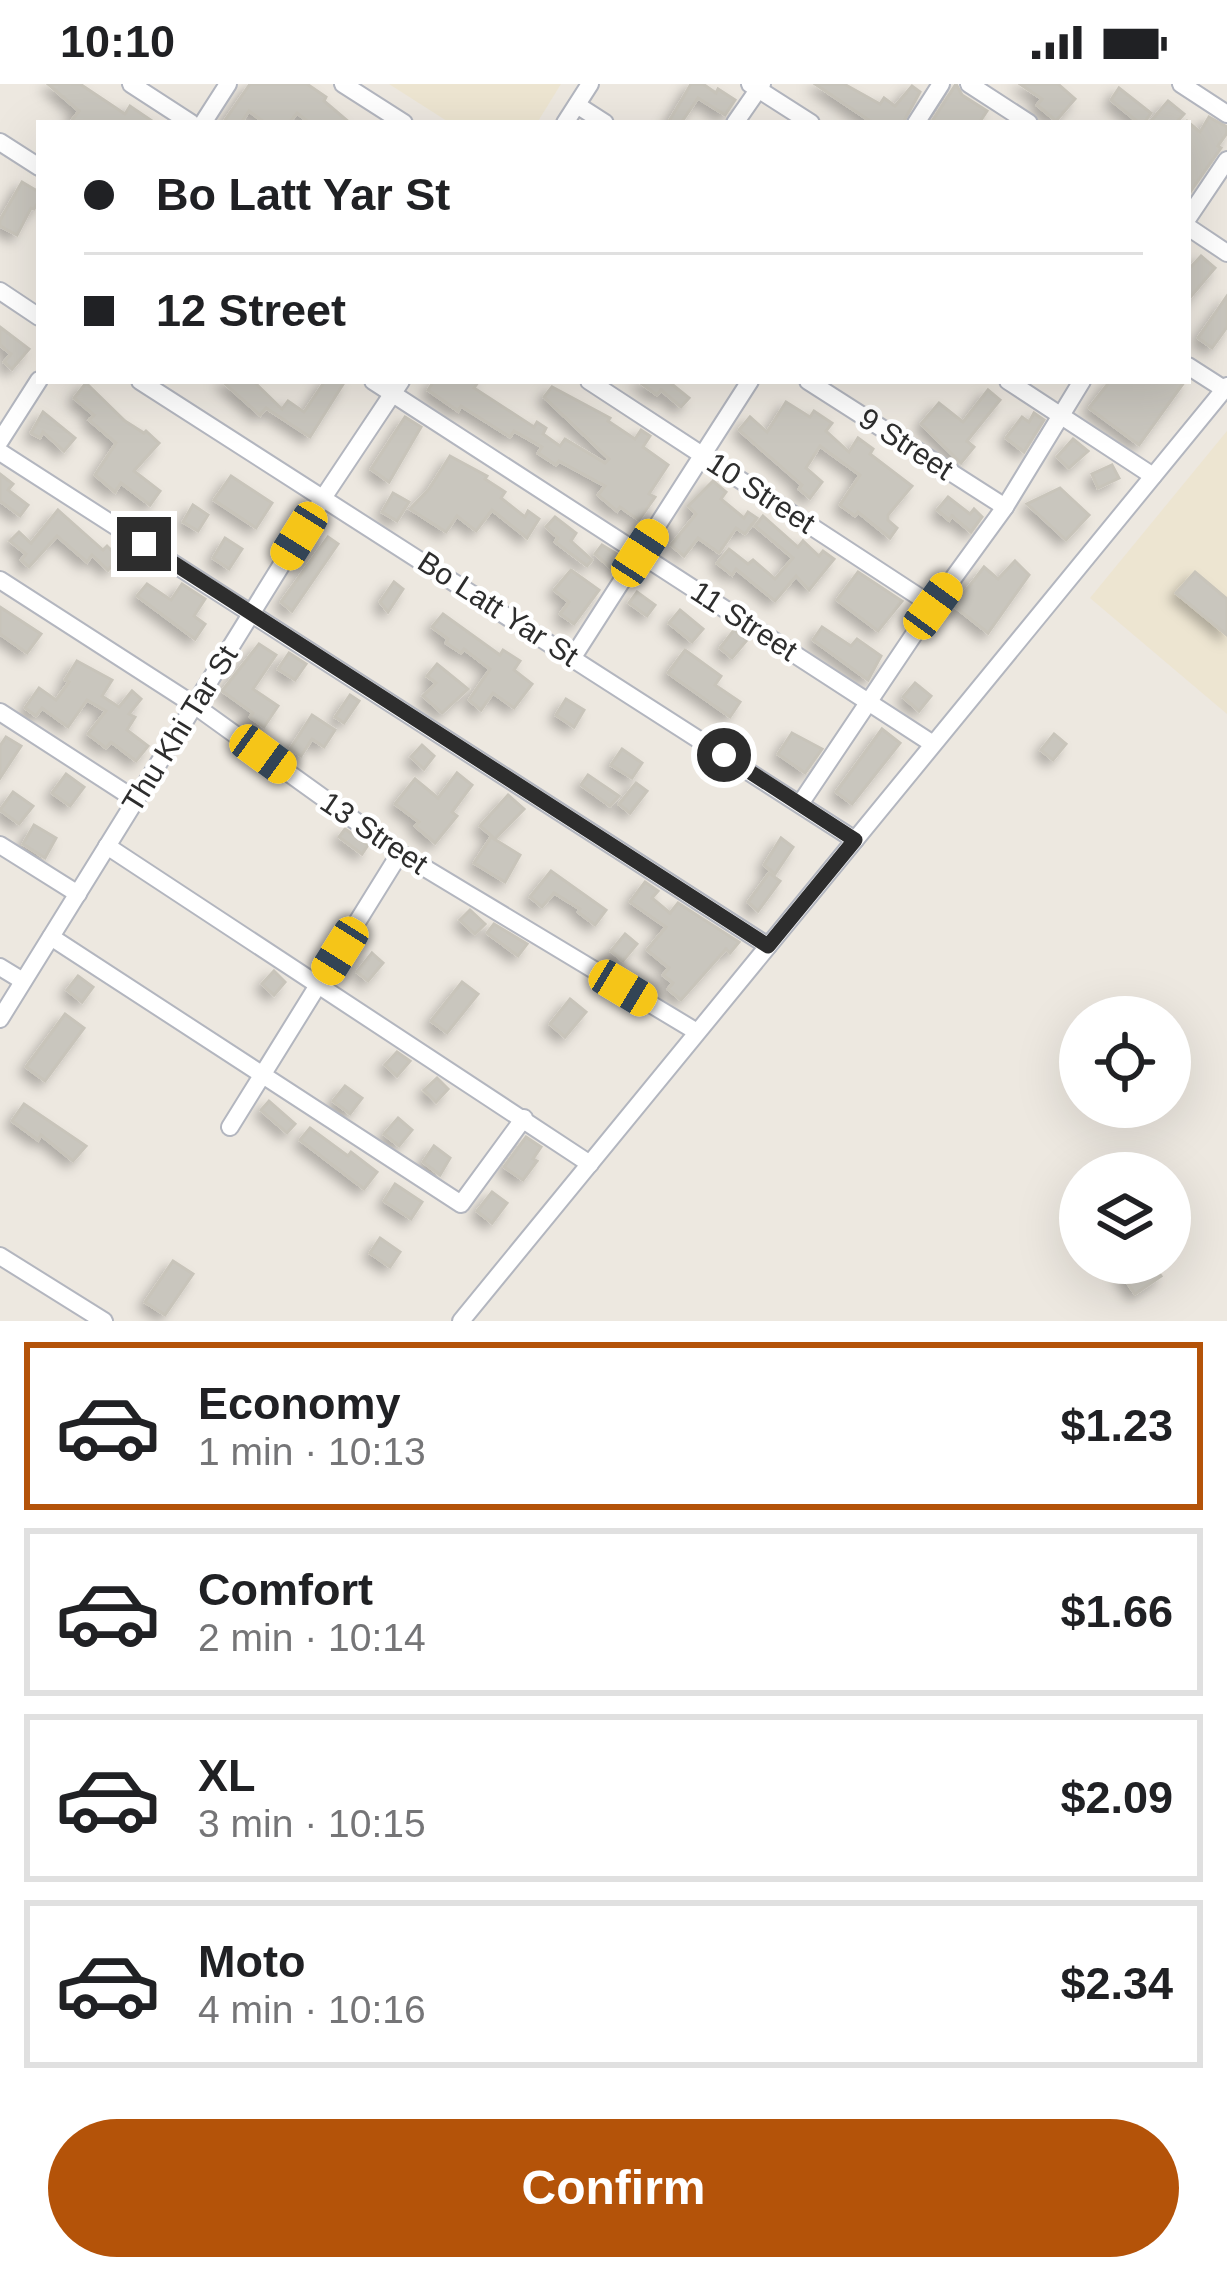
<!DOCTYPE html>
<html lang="en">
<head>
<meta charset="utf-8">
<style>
  body { margin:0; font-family:Arial,sans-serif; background:#f6f6f6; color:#202124; height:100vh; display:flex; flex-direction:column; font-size:45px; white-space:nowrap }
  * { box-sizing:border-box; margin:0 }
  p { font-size:39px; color:#757577 }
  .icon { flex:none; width:66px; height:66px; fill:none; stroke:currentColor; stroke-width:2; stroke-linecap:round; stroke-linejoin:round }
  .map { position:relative; height:1237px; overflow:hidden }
  .panel { display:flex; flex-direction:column; background:#fff; flex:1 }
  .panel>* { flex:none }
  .hud { position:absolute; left:36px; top:36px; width:1155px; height:264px; border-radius:0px; box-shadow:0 12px 48px #0002; display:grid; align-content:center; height:264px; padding:0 48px; background:#fff }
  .tools { position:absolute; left:1059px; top:912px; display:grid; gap:24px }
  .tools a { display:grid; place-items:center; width:132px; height:132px; border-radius:50%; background:#fff; box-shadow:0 12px 48px #0002; font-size:60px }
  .end { position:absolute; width:54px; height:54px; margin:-27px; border:15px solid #2d2d2d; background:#fff; box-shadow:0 0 0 6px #fff }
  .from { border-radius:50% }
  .car { position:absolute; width:36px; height:72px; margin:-36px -18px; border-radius:15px; box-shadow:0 0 9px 3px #0007; background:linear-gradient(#f5c518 24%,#345 0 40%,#f5c518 0 76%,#345 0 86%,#f5c518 0) }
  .hud b { display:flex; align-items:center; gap:42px; height:114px; font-size:45px }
  .hud b+b { border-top:3px solid #e0e0e0 }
  .hud i { width:30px; height:30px; background:#202124 }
  ul { padding:21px 0 0; list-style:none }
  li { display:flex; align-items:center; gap:36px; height:168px; margin:0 24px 18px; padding:0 24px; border:6px solid #e0e0e0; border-radius:0px }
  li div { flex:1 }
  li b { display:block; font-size:45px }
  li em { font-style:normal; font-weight:800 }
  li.current { border-color:#b45309 }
  li>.icon { width:108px; height:108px; stroke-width:1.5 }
  .cta { display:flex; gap:24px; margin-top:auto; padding:24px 48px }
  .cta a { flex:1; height:138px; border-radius:72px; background:#b45309; color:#fff; font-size:48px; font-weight:800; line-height:138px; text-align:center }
  .status { display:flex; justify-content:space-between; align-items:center; height:84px; padding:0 60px; background:#fff; direction:ltr }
  .status svg { height:33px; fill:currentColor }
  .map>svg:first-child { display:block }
  .education { fill:#ede5d1 }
  .building { fill:#c9c6be; stroke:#c8c4ba; stroke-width:3; filter:url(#shadow) }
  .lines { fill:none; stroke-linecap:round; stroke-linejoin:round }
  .minor-casing { stroke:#b3b6bf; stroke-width:20 }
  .minor { stroke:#fff; stroke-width:16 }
  .route { stroke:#2d2d2d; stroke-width:15 }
  .labels { text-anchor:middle; stroke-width:9; stroke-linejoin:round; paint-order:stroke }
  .street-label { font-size:30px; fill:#2d2d2d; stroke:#fff }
</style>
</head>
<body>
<div class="status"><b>10:10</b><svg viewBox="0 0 49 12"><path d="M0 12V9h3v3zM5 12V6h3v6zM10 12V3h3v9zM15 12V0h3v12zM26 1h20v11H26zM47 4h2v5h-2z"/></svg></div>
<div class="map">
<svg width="1227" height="1237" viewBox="0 0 1227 1237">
  <defs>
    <filter id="shadow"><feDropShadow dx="-6" dy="6" stdDeviation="6" flood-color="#0004"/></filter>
  </defs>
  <rect width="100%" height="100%" fill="#ede8e0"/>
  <g class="education">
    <polygon points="389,0 561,0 537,39 450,39"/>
    <polygon points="1227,347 1227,630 1090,514"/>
  </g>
  <g class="building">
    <polygon points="48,0 80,0 125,30 130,22 155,39 70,39 79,27"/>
    <polygon points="250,0 307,0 326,13 324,17 350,39 310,39 297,29 289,39 265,39 249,27 241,39 223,39"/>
    <polygon points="691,0 703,0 716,9 718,5 735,16 725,31 698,14 681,39 668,39"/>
    <polygon points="815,0 844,0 880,20 884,14 895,22 912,2 920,8 903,39 873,39"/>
    <polygon points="956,0 962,11 987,27 979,39 931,39"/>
    <polygon points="1020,0 1058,0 1075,15 1056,37 1037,21 1042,15"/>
    <polygon points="1119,4 1151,29 1144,39 1139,39 1111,16"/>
    <polygon points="1168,17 1184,30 1176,39 1149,39"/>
    <polygon points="1209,33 1227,43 1227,49 1218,62 1221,64 1188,111 1188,38 1200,48"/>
    <polygon points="22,98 39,108 39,117 34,125 31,124 17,151 0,142 0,136"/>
    <polygon points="1201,172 1215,184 1188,216 1188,186"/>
    <polygon points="1227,212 1227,243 1212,264 1198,254"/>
    <polygon points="0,243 29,265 12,285 4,278 11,270 0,261"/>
    <polygon points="222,297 253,297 282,325 288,317 304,328 325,297 345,297 310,353 266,324 260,331"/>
    <polygon points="434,297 479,297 474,304 534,343 537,338 546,344 543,350 560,362 565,355 605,379 609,375 544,313 552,303 610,334 608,337 635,355 641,346 650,352 643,363 668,381 649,410 655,413 639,436 620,423 617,427 598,411 605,402 559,377 556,381 538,369 542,363 514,347 510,353 461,322 458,327 428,306"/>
    <polygon points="638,297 668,297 689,314 681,323 661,306 657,311"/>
    <polygon points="1110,297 1185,297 1139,361 1089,324"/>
    <polygon points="86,299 125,337 144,349 146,347 159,359 134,387 160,407 150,421 121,399 115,408 95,391 116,359 89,336 94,331 74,314"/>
    <polygon points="988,306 1000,316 967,357 974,363 961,379 921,340 939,319 963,338"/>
    <polygon points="786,318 810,333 814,327 832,339 826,347 849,368 858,354 873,365 870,370 912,402 888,431 888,436 897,444 890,454 858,428 855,432 840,421 860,391 820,362 806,384 822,398 810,414 799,405 802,401 739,346 750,333 767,348"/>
    <polygon points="43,328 75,354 64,367 43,348 40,354 31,349"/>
    <polygon points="1034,329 1044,336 1024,368 1006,354 1022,333 1029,338"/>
    <polygon points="405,333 421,343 389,398 371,385"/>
    <polygon points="1073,355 1088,367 1069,384 1057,373"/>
    <polygon points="450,372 487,392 485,395 505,408 501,414 525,433 528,427 539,435 527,454 492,426 476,447 457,432 446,448 410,425 429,405"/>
    <polygon points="1112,381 1119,394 1098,404 1092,390"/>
    <polygon points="0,390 13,400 8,406 28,421 20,432 0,417"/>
    <polygon points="231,392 272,419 256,444 214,416"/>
    <polygon points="713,397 726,408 721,415 744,434 748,428 757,434 745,450 736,444 719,469 698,454 684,472 671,461 696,430 688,422"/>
    <polygon points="1060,404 1089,431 1066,456 1027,420"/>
    <polygon points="393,409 409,418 397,437 382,428"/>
    <polygon points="948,413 970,430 974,425 982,433 971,448 952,432 949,436 937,426"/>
    <polygon points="193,421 208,431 198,447 183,438"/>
    <polygon points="58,426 103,466 107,462 119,474 108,486 92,471 87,478 57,452 29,483 21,476 26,470 10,457 19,448 31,459"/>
    <polygon points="763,432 798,463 803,457 819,472 823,467 834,475 809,506 796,492 775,517 736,485 732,491 717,479 729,465 748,480 753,476 775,495 793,474 755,442"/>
    <polygon points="555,433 576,449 571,457 592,476 587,482 555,458 558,454 546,443"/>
    <polygon points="328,453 338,460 292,527 281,518"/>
    <polygon points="225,454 242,465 229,485 213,474"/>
    <polygon points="602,461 620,472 611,484 595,470"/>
    <polygon points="1015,477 1029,491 988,549 954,522 984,483 998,495"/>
    <polygon points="571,486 599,506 574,540 560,530 569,518 554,506"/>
    <polygon points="858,488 902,517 878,547 837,516"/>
    <polygon points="1195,488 1227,515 1227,551 1176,509"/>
    <polygon points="394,498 403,505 388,528 380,518"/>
    <polygon points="147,500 171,516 182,500 205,515 194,532 205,540 195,555 137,512"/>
    <polygon points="637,508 655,521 647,532 629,519"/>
    <polygon points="0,523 41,550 27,569 0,550"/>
    <polygon points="680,526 703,545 692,558 669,539"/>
    <polygon points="443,530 500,571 503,566 520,577 514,586 532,600 514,624 493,609 481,626 469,616 490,585 464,565 461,569 446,559 448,555 432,543"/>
    <polygon points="822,543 851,562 857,555 881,572 868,596 813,556"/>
    <polygon points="734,546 747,556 732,574 720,564"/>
    <polygon points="259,560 276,571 253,605 278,622 264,643 250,633 253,629 222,607"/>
    <polygon points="685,566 721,592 715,601 740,618 730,633 668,589"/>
    <polygon points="289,569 306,580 295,596 278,585"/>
    <polygon points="77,577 112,596 102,612 119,623 132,607 141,615 129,630 135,633 127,646 148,662 136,677 111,658 106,664 88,650 106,627 87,616 68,643 42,624 36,632 25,624 39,604 56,616 69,598 65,596"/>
    <polygon points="437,580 468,605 442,629 423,612 436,599 427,592"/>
    <polygon points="915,599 931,612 919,627 903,613"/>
    <polygon points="350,611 359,617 344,639 335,633"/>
    <polygon points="566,615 584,626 574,643 556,631"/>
    <polygon points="312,631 335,646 324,663 312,655 301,672 290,665"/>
    <polygon points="882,645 900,659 852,720 836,708"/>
    <polygon points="792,649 822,665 805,689 778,670"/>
    <polygon points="1054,650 1066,660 1053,676 1041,666"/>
    <polygon points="6,653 21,662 0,694 0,662"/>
    <polygon points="422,661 434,672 424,685 411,673"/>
    <polygon points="622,665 642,679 632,694 611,681"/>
    <polygon points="457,689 472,701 452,728 457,732 435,759 415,742 419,738 395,720 415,695 438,714"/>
    <polygon points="66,690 84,703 70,722 52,709"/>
    <polygon points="588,691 619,712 610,722 581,701"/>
    <polygon points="636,699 647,707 630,729 619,720"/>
    <polygon points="13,708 33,722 19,740 0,726"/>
    <polygon points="508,711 524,725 495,755 480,742"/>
    <polygon points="34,741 56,754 45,774 23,760"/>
    <polygon points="345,745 368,761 362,770 339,753"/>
    <polygon points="491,753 520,771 505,798 474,779"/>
    <polygon points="781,754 793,763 775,790 764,781"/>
    <polygon points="551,787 606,826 595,841 578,828 580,825 554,809 542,823 530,813"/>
    <polygon points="769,789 780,797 758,827 748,818"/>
    <polygon points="645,798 658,807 652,814 670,829 678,819 739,858 730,869 726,865 681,916 668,905 673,899 663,891 669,884 647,866 666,843 630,818"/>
    <polygon points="470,826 485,840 475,850 460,836"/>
    <polygon points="494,840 527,860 518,872 487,849"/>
    <polygon points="625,850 637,860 623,877 611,867"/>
    <polygon points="372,869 383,879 368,897 357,888"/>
    <polygon points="274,887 285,898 274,911 262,900"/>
    <polygon points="78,892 93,903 82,918 67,906"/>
    <polygon points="462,898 478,910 447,949 431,937"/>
    <polygon points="570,915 586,928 565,953 550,940"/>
    <polygon points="65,930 84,944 45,997 26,983"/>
    <polygon points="397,968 410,977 397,992 385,981"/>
    <polygon points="437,994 448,1005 436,1018 424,1006"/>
    <polygon points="345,1002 362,1014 350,1030 333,1017"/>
    <polygon points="269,1017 295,1040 287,1049 261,1026"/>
    <polygon points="24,1020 86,1062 73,1077 41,1051 38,1056 12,1037"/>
    <polygon points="398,1034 412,1046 399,1062 384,1050"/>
    <polygon points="310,1044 348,1072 351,1068 377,1088 364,1105 300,1056"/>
    <polygon points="526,1053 541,1063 533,1075 537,1077 523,1096 504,1083"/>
    <polygon points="434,1062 450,1074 440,1091 423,1078"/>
    <polygon points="395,1100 422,1118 411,1135 384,1117"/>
    <polygon points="492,1108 507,1119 492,1139 477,1127"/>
    <polygon points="380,1154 400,1168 390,1183 370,1169"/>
    <polygon points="173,1177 193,1190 165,1231 145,1218"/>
    <polygon points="1134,1179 1152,1179 1161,1192 1135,1210 1120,1188"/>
  </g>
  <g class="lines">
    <defs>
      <g id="minor">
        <polyline points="131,0 191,39"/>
        <polyline points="343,0 404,39"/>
        <polyline points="750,0 811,39"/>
        <polyline points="969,0 1029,39"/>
        <polyline points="1181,0 1227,30"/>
        <polyline points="577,21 605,39"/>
        <polyline points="203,39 228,0"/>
        <polyline points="565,39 590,0"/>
        <polyline points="735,39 762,0"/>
        <polyline points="916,39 941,0"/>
        <polyline points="0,58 39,83"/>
        <polyline points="1188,134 1227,76"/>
        <polyline points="1188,143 1227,169"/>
        <polyline points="0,207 39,233"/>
        <polyline points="1188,282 1224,305"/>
        <polyline points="140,297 855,756"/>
        <polyline points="373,297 933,660"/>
        <polyline points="589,297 933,522"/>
        <polyline points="808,297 1005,423"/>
        <polyline points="1008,297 1153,392"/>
        <polyline points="0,357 39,296"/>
        <polyline points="0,368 768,862"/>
        <polyline points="0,496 194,621 400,769 697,948"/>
        <polyline points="573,573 750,297"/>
        <polyline points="0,628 136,716"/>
        <polyline points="800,720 933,522 1005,423 1082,297"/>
        <polyline points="0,761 78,810"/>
        <polyline points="107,762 590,1080"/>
        <polyline points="51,853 461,1120 524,1034"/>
        <polyline points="0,883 23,897"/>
        <polyline points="0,935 323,414 401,297"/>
        <polyline points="230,1043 400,769"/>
        <polyline points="0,1172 104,1237"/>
        <polyline points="461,1237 1227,302"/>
      </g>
    </defs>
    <use href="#minor" class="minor-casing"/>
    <use href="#minor" class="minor"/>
  </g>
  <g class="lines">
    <polyline class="route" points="144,460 768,862 855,756 724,671"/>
  </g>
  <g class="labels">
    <g class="street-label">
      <text transform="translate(906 360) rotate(33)" y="10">9 Street</text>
      <text transform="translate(761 409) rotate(33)" y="10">10 Street</text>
      <text transform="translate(498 525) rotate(33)" y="10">Bo Latt Yar St</text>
      <text transform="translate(744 537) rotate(33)" y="10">11 Street</text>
      <text transform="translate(180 645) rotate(-58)" y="10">Thu Khi Tar St</text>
      <text transform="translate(374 749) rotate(34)" y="10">13 Street</text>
    </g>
  </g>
</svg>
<div class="tools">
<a><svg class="icon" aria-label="locate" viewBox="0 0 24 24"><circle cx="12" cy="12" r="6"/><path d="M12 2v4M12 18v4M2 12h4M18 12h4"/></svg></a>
<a><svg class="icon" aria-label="layers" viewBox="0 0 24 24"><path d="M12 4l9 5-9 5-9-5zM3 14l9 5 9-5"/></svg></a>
</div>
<i class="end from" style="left:724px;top:671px"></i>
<i class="end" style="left:144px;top:460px"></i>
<i class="car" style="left:299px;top:452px;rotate:212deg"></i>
<i class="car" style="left:640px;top:469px;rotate:33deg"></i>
<i class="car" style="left:933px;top:522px;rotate:36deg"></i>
<i class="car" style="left:263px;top:670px;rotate:126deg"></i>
<i class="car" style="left:340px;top:867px;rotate:212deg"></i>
<i class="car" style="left:623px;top:904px;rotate:121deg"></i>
<div class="hud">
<b><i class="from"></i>Bo Latt Yar St</b>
<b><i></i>12 Street</b>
</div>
</div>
<section class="panel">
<ul>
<li class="current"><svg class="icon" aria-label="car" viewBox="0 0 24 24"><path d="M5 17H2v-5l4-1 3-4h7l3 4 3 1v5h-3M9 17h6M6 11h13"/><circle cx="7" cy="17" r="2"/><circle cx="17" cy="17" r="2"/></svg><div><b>Economy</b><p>1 min · 10:13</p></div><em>$1.23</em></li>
<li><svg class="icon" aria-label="car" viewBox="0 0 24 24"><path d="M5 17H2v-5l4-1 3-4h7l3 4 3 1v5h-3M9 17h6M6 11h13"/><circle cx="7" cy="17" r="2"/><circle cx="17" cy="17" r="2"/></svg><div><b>Comfort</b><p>2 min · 10:14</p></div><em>$1.66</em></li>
<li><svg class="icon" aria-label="car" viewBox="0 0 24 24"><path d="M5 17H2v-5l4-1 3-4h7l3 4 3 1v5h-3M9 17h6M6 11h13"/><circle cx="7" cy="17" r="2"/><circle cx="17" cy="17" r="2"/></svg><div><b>XL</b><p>3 min · 10:15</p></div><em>$2.09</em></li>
<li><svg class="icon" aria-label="car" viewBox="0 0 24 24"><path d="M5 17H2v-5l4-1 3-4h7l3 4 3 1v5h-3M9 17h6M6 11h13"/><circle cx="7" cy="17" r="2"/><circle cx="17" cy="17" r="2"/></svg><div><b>Moto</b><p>4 min · 10:16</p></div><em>$2.34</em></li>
</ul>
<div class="cta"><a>Confirm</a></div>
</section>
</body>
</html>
